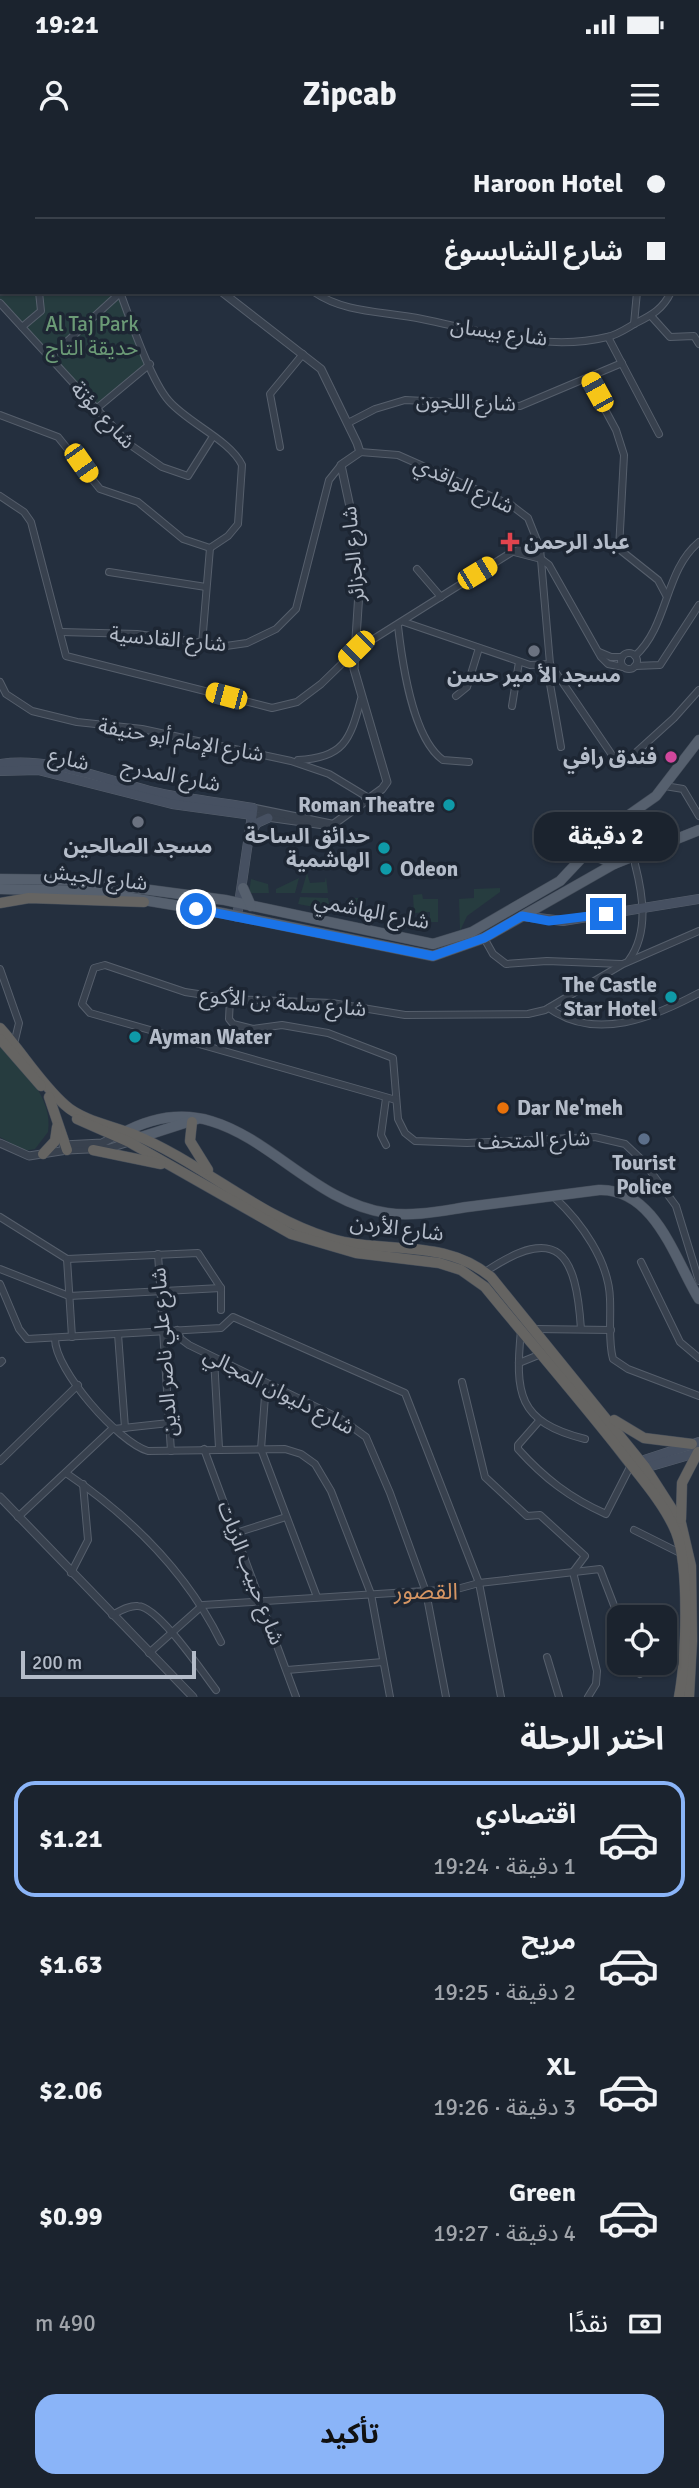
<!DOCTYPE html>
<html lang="ar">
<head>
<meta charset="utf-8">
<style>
  body { margin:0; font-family:Signika,"Noto Sans Arabic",sans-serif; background:#242b36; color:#f1f3f6; direction:rtl; height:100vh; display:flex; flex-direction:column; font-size:26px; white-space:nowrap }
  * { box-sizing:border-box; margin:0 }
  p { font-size:23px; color:#a0a4aa }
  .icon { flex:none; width:38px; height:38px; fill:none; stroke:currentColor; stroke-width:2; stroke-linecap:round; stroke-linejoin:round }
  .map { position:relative; height:1557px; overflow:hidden; direction:ltr }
  .details { display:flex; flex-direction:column; background:#1b232e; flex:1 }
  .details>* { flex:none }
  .guide { position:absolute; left:0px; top:0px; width:700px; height:154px; box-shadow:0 2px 5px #0004,0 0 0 2px #39404a; direction:rtl; display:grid; align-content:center; height:154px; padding:0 35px; background:#1b232e }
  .tools { position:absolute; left:607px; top:1465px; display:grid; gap:14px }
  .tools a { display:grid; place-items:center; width:70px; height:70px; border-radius:14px; background:#1b232e; box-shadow:0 2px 5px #0004,0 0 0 2px #39404a; font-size:35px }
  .scale { position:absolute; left:21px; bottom:18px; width:175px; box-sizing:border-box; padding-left:7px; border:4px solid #b4bcc9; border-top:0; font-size:19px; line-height:24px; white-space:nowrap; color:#b4bcc9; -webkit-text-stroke:5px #1d2633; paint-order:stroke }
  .end { position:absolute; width:32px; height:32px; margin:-16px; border:9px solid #1a73e8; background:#fff; box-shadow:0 0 0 4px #fff }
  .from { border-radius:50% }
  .bubble { position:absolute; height:49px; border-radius:21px; background:#1b232e; box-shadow:0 2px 5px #0004,0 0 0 2px #39404a; font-size:23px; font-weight:700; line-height:49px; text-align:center; direction:rtl }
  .car { position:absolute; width:21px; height:42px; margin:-21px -10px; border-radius:9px; box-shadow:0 0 5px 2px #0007; background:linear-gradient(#f5c518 24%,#345 0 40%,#f5c518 0 76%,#345 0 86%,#f5c518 0) }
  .guide b { display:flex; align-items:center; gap:24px; height:66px; font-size:26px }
  .guide b+b { border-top:2px solid #39404a }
  .guide i { width:18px; height:18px; background:#f1f3f6 }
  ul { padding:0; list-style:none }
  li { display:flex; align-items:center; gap:21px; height:116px; margin:0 14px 10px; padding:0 21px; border:4px solid transparent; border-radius:21px }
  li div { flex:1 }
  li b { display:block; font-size:26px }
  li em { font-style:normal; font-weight:700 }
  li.active { border-color:#8ab4f8 }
  li>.icon { width:63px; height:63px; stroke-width:1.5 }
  h2 { padding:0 35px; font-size:32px; line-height:84px }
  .pay { display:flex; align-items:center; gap:18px; height:77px; padding:0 35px; font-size:26px }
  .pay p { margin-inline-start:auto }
  .cta { display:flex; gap:14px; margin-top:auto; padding:14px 35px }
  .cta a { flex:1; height:80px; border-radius:21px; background:#8ab4f8; color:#111; font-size:28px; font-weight:700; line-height:80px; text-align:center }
  .status { display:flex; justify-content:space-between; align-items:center; height:49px; padding:0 35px; background:#1b232e; direction:ltr }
  .status svg { height:19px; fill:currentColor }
  header { display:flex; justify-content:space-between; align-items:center; height:91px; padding:0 35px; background:#1b232e; font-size:32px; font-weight:700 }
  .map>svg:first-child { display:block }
  .green { fill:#263c3f }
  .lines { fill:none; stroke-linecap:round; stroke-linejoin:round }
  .minor-casing { stroke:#565f6c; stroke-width:8 }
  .tertiary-casing { stroke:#565f6c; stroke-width:9 }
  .secondary-casing { stroke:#565f6c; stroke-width:10 }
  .primary-casing { stroke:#414a57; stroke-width:11 }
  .trunk-casing { stroke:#434c59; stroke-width:11 }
  .minor { stroke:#38414e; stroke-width:6 }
  .tertiary { stroke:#38414e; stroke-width:7 }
  .secondary { stroke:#465061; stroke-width:9 }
  .primary { stroke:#56606e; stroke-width:10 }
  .trunk { stroke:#656462; stroke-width:10 }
  .route { stroke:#1a73e8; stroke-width:9 }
  .health-dot { fill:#e0444e; stroke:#1d2633; stroke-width:2.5 }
  .worship-dot { fill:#6b7280; stroke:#1d2633; stroke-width:2.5 }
  .hotel-dot { fill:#d1479c; stroke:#1d2633; stroke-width:2.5 }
  .culture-dot { fill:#0f9aa8; stroke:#1d2633; stroke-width:2.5 }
  .food-dot { fill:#e8710a; stroke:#1d2633; stroke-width:2.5 }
  .service-dot { fill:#5c6f8a; stroke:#1d2633; stroke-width:2.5 }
  .labels { text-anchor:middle; stroke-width:7; stroke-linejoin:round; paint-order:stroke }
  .park-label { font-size:21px; fill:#6b9a76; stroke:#1d2633 }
  .street-label { font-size:21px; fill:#b4bcc9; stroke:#1d2633 }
  .poi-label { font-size:21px; font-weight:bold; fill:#b4bcc9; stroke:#1d2633; text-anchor:start }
  .neighbourhood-label { font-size:23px; fill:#d59563; stroke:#1d2633 }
</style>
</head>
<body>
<div class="status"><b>19:21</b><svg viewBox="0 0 49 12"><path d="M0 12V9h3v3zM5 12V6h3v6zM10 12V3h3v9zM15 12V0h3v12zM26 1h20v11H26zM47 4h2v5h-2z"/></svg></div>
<header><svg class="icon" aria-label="menu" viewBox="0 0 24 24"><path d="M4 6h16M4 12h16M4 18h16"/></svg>Zipcab<svg class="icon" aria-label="person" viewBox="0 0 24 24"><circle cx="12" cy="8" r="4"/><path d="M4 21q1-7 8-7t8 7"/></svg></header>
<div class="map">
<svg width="699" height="1557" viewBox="0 0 699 1557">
  <rect width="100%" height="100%" fill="#242f3e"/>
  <g class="green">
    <polygon points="0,89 2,152 121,152 150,223 97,264 0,162"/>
    <polygon points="307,733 310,743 325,742 326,737 328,753 301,753"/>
    <polygon points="299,738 295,753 276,753 276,749"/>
    <polygon points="251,739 268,744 269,753 249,753"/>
    <polygon points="500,748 500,752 467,776 460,791 459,759 474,758 474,749"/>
    <polygon points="422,754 423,759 438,759 438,782 430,782 430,772 414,773 413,755"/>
    <polygon points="300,757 328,758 330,770 298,764"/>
    <polygon points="352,758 360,758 364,776 349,773"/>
    <path d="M0,902C20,927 54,957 48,992L35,1009L24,1011L0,997Z"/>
  </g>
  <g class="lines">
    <defs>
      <g id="minor">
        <polyline points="36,0 36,2"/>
        <polyline points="174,0 176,2"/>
        <polyline points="264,0 266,2"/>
        <polyline points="341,2 345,0"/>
        <polyline points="609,2 610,0"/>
        <polyline points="636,2 636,0"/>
        <polyline points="698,46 699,44"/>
        <polyline points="0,63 2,60"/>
        <polyline points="0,92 2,92"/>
        <polyline points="698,123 699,121"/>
        <path d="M120,152C130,179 151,241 169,261C188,283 230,300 242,325L238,384L228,396L210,408"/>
        <path d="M314,152C346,174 386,171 422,179C481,191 547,212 607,197C618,195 627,188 636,183C652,175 663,169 671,152"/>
        <polyline points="0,163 129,304 162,327 188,336 212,298"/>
        <polyline points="652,177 670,197 694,196 699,204"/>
        <polyline points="634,184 637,152"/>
        <polyline points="22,187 41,171 39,152"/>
        <polyline points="608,197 659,294"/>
        <polyline points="49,218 120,153"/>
        <polyline points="588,238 616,290 624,315 619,409 658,440 666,455"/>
        <polyline points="96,269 150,224"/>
        <polyline points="0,275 58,297 100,349 138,362 183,399 210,408"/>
        <polyline points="348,283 375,269 405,260 520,266 622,223"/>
        <polyline points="280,307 270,254 303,214"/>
        <polyline points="360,312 398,315 511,365 528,378 540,408 550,524 612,615 622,618 631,617 674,578 699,550"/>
        <polyline points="0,356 24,372 31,382 66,516 272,568 297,562 321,544 356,510 512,412 527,407 540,408"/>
        <polyline points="514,412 541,419 549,425 601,517 608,524 623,527"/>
        <polyline points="417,429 441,457"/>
        <polyline points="109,432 206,447"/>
        <polyline points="404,482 530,525 550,524"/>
        <path d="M398,486C402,521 412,598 443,620L469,622"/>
        <polyline points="61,492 137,494 226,506 247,503 276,489 296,469 329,340 341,325"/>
        <polyline points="202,504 210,408"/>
        <polyline points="599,512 611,517 622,517"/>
        <circle cx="629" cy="521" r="8"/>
        <path d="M635,516C669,485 664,431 699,402"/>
        <polyline points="544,526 550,544 561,607"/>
        <polyline points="635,526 660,525 699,465"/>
        <polyline points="0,542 6,554 32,571 77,582 142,589 291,621 329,634 367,657"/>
        <polyline points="456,556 467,547 479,508"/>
        <polyline points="512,566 519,522"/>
        <path d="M298,620C343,618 350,601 361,559"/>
        <polyline points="665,646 683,649 699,676"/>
        <polyline points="484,798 493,814 506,824 547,821 621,824"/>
        <path d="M629,820C649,792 643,755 635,724"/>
        <polyline points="0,829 19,883 14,904"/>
        <polyline points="230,859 229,879 233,884 253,889 282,885 328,893 393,918 398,979 405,993 415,1001 467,1003 595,997 625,1004 643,1021 676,1066 699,1141"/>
        <path d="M549,868C596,902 654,877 699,853"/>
        <polyline points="396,960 90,873 82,864 94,828 105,825 185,852 230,859 332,863 405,875 528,874 545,870 623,824 699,791"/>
        <polyline points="386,1005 381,995 386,958"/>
        <path d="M554,1057C581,1082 609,1121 610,1159C611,1179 608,1201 613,1219L628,1229L699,1256"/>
        <polyline points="0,1077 67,1119 198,1113 221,1148 221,1170"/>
        <polyline points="158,1114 171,1311"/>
        <polyline points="67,1119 72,1197"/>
        <polyline points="641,1122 680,1202 699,1218"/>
        <polyline points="0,1129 69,1156 221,1148"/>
        <path d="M485,1132C559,1082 576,1114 581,1189"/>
        <polyline points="0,1144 19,1189 27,1199 221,1188 233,1177 405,1253 479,1443 501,1557"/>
        <polyline points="535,1189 611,1190"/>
        <polyline points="177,1190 181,1199 189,1205 341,1279 366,1297 390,1353 426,1452 446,1557"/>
        <path d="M521,1190C515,1253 517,1282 585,1299"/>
        <polyline points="118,1194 125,1288"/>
        <path d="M55,1199C55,1230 118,1302 148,1311L285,1309L301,1314L315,1324L331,1351L371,1454L390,1557"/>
        <polyline points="214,1218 219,1308"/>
        <polyline points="0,1223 2,1221"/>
        <polyline points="519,1223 541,1214"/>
        <polyline points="462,1242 485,1337 527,1376 540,1375 585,1416 573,1432 597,1531 596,1544 588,1557"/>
        <polyline points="266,1243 261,1309 317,1457"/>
        <path d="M539,1281L518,1305V1309C544,1338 570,1358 606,1374L631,1325"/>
        <polyline points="114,1289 169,1283"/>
        <polyline points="204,1309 296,1557"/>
        <polyline points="0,1321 78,1245"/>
        <path d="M66,1333C131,1377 186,1431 221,1502"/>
        <polyline points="18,1377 113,1288"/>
        <polyline points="634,1390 680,1413"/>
        <polyline points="236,1393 286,1377"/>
        <polyline points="71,1433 88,1400 83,1344"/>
        <path d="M112,1475C120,1471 129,1465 138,1466C159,1467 203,1533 216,1550"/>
        <polyline points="149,1513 203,1465 457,1449 479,1443 600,1429 620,1481"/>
        <polyline points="547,1517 559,1557"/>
        <polyline points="635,1522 640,1534"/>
        <polyline points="287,1530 383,1522"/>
      </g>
      <g id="tertiary">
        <polyline points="141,0 141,2"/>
        <polyline points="82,2 87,0"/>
        <polyline points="0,27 2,27"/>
        <polyline points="222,152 321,229 357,303 360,312 341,325 356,395 359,452 354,529 387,642 382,649 331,686 252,675"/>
        <polyline points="253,668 336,685"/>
        <polyline points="0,1003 29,1016 67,1010 110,1008 129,1002"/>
        <polyline points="63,1005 102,1003 116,996"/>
        <polyline points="0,1357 193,1557"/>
      </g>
      <g id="secondary">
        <path d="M0,624C55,616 110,643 163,654C192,660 223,662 253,668L237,777"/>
        <polyline points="0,631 38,630 172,664 252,675"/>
        <polyline points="251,692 257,683 268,678"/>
        <polyline points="522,776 563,781 699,759"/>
        <polyline points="635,1323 699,1302"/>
        <polyline points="641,1329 699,1312"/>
      </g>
      <g id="primary">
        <polyline points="596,702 598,717 614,724"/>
        <polyline points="0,739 75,740 225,760 433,804 472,792 560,741 609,689 656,656 699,600"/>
        <polyline points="243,748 251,766"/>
        <polyline points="0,749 89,751 222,773 433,816 484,798 614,724 699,690"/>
        <path d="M121,994C234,931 288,1059 387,1073C413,1077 441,1071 467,1067C511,1061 555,1056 599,1050C655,1048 675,1120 699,1159"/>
        <polyline points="135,999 197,979"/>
      </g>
      <g id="trunk">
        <polyline points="0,763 29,758 144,762"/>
        <path d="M0,888C22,912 40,943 65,965C81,980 112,986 133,994C201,1022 259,1077 329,1098C384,1115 443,1097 491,1137L645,1327L681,1383L691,1426L692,1501L689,1557"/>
        <polyline points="0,899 41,946"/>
        <polyline points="49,957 67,1010"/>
        <path d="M77,979L129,1002L291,1094L356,1113L439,1123L461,1130L485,1147C530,1202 577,1256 621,1312C640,1337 664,1363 676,1392C690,1428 686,1519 679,1557"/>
        <polyline points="192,982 190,1001 208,1030"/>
        <polyline points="93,1010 161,1024"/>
        <polyline points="43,1014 55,1001 57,987"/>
        <polyline points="614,1280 644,1298 692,1304"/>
        <polyline points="681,1379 682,1343 698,1312"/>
      </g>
    </defs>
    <use href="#minor" class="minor-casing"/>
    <use href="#tertiary" class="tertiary-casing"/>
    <use href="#secondary" class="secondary-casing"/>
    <use href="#primary" class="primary-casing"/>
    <use href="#trunk" class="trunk-casing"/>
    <use href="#minor" class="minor"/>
    <use href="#tertiary" class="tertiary"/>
    <use href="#secondary" class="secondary"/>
    <use href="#primary" class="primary"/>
    <use href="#trunk" class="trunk"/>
  </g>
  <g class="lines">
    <polyline class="route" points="196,769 433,816 484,798 522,776 549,781 606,774"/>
  </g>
  <path class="health-dot" d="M506.5 391.5h7v7h7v7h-7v7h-7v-7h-7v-7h7z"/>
  <g class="worship-dot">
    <circle cx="534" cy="511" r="7"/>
    <circle cx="138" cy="682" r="7"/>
  </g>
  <circle class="hotel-dot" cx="671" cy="617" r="7"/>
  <g class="culture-dot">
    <circle cx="449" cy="665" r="7"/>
    <circle cx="384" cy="708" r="7"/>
    <circle cx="386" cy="729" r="7"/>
    <circle cx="671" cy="857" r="7"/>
    <circle cx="135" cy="897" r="7"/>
  </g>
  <circle class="food-dot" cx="503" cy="968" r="7"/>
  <circle class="service-dot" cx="644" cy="999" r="7"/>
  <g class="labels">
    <g class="park-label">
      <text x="92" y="191">Al Taj Park<tspan x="92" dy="24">حديقة التاج</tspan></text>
    </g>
    <g class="street-label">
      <text transform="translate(499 192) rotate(8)" y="7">شارع بيسان</text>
      <text transform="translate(466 262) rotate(2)" y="7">شارع اللجون</text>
      <text transform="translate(103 275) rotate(47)" y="7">شارع مؤتة</text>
      <text transform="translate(464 345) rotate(25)" y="7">شارع الواقدي</text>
      <text transform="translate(353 414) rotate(-95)" y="7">شارع الجزائر</text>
      <text transform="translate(168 499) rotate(5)" y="7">شارع القادسية</text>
      <text transform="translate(181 600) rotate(10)" y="7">شارع الإمام أبو حنيفة</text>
      <text transform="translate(69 619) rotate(13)" y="7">شارع</text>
      <text transform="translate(171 635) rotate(11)" y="7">شارع المدرج</text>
      <text transform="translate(96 737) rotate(7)" y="7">شارع الجيش</text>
      <text transform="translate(372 771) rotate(11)" y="7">شارع الهاشمي</text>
      <text transform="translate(283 862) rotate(5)" y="7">شارع سلمة بن الأكوع</text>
      <text transform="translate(534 1000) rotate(-2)" y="7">شارع المتحف</text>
      <text transform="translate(397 1088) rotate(7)" y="7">شارع الأردن</text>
      <text transform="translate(164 1212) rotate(-94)" y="7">شارع علي ناصر الدين</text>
      <text transform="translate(279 1251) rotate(27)" y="7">شارع دليوان المجالي</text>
      <text transform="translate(251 1433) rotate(69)" y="7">شارع حبيب الزيات</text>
    </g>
    <g class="poi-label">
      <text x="524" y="409">عباد الرحمن</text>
      <text x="534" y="542" text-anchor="middle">مسجد الأ مير حسن</text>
      <text x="657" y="624" text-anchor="end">فندق رافي</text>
      <text x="435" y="672" text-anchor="end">Roman Theatre</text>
      <text x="370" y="703" text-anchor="end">حدائق الساحة<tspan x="370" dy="24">الهاشمية</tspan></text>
      <text x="138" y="713" text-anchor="middle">مسجد الصالحين</text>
      <text x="400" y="736">Odeon</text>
      <text x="657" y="852" text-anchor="end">The Castle<tspan x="657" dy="24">Star Hotel</tspan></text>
      <text x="149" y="904">Ayman Water</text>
      <text x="517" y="975">Dar Ne'meh</text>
      <text x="644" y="1030" text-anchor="middle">Tourist<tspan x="644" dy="24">Police</tspan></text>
    </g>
    <g class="neighbourhood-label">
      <text x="426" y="1459">القصور</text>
    </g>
  </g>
</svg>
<div class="tools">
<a><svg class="icon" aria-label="locate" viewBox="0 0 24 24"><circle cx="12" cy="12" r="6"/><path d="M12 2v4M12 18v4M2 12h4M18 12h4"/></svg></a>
</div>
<div class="scale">200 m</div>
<i class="end from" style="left:196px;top:769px"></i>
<i class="end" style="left:606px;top:774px"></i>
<div class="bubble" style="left:534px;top:672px;width:144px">2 دقيقة</div>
<i class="car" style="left:597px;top:252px;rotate:331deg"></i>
<i class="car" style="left:81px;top:323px;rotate:145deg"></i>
<i class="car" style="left:477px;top:433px;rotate:59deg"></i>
<i class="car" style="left:356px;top:509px;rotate:225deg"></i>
<i class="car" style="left:226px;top:556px;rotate:285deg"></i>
<div class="guide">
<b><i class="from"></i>Haroon Hotel</b>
<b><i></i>شارع الشابسوغ</b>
</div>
</div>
<section class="details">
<h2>اختر الرحلة</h2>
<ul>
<li class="active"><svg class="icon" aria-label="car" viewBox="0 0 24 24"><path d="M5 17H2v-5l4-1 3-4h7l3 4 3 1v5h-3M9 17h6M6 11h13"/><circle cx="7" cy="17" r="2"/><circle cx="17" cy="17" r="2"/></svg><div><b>اقتصادي</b><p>1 دقيقة · 19:24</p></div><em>$1.21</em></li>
<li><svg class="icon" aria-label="car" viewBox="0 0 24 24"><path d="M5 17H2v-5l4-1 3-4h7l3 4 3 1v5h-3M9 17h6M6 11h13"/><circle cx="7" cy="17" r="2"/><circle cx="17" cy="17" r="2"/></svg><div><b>مريح</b><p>2 دقيقة · 19:25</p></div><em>$1.63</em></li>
<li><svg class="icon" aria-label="car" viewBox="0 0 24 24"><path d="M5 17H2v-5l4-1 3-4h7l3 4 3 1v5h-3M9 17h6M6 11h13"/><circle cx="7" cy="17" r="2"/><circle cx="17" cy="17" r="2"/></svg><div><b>XL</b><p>3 دقيقة · 19:26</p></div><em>$2.06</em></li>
<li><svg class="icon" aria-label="car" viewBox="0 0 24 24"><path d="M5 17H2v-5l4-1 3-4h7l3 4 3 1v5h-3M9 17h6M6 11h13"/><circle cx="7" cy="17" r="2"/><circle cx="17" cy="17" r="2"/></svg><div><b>Green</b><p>4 دقيقة · 19:27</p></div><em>$0.99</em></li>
</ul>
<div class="pay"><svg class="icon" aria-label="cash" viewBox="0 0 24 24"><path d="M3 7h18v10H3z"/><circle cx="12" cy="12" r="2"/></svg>نقدًا<p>490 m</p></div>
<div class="cta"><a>تأكيد</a></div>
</section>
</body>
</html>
